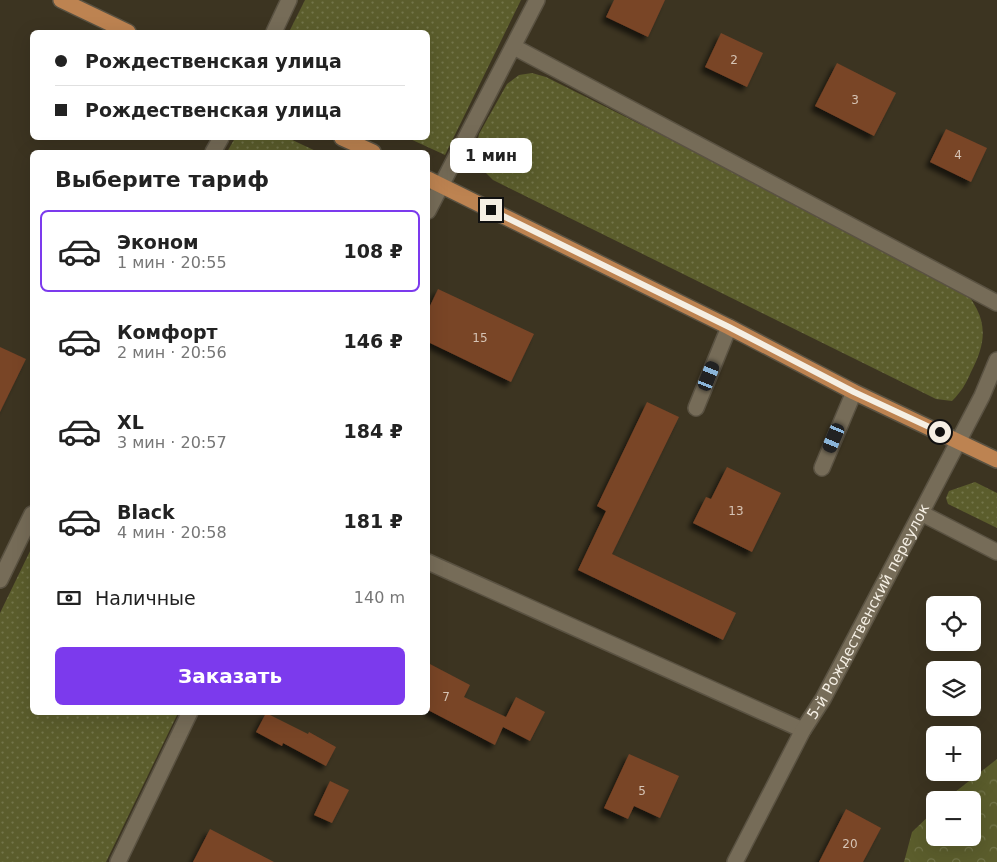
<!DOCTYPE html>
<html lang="ru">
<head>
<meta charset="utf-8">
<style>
  body { margin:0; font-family:"DejaVu Sans",sans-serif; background:#f6f6f6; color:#222; height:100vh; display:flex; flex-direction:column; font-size:19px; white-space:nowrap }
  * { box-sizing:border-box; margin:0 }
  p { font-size:16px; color:#767676 }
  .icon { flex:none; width:28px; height:28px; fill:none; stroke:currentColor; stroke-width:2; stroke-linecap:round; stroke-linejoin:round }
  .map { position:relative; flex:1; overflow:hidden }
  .side { position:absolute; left:30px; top:150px; width:400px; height:565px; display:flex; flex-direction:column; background:#fff; border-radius:8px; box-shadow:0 5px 20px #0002 }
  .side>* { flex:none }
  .top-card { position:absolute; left:30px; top:30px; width:400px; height:110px; border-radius:8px; box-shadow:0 5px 20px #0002; display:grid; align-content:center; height:110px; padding:0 25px; background:#fff }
  .fabs { position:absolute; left:926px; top:596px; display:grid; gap:10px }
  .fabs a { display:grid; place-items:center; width:55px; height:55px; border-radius:8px; background:#fff; box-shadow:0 5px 20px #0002; font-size:25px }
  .end { position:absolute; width:22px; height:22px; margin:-11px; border:6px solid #f5efe4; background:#111; box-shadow:0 0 0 2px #111 }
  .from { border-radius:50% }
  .bubble { position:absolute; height:35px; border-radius:8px; background:#fff; box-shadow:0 5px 20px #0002; font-size:16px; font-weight:700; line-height:35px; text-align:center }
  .car { position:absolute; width:15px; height:30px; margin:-15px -8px; border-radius:6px; box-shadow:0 0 4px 1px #0007; background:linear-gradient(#222 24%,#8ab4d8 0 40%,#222 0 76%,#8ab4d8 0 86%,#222 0) }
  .top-card b { display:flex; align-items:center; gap:18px; height:48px; font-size:19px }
  .top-card b+b { border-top:1px solid #e0e0e0 }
  .top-card i { width:12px; height:12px; background:#222 }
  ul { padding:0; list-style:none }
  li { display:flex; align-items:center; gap:15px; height:82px; margin:0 10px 8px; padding:0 15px; border:2px solid transparent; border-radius:8px }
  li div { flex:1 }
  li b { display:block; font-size:19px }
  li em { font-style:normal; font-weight:700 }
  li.active { border-color:#7c3aed }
  li>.icon { width:45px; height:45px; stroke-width:1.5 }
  h2 { padding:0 25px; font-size:22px; line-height:60px }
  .pay { display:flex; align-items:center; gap:12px; height:55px; padding:0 25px; font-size:19px }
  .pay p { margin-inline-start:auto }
  .primary-button { display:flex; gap:10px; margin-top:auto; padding:10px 25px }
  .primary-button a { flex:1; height:58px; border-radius:8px; background:#7c3aed; color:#fff; font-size:20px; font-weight:700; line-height:58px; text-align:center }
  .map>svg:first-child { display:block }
  .grass { fill:url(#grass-dots) }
  .forest { fill:url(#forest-crowns) }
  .building { fill:#794427; filter:url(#shadow) }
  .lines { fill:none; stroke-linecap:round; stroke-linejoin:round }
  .minor-casing { stroke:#5a5242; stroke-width:18 }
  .major-casing { stroke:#5a5242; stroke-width:18 }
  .minor { stroke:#766c58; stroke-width:15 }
  .major { stroke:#bd8351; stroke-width:15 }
  .route { stroke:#f5efe4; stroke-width:6 }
  .labels { text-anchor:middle; stroke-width:4.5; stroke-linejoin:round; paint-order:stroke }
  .number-label { font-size:12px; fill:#d6c4b5 }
  .street-label { font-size:15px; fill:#f5efe4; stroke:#322917 }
</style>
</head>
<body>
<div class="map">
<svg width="997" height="862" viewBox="0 0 997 862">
  <defs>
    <pattern id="grass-dots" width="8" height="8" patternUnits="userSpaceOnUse" patternTransform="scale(1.25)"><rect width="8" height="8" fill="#5b5d2c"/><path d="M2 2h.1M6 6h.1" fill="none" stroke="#73754a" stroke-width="1.8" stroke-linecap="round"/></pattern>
    <pattern id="forest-crowns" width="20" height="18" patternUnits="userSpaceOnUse" patternTransform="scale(1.25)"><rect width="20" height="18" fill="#5b5d2c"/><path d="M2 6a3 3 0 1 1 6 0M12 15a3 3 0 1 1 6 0" fill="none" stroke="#73754a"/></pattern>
    <filter id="shadow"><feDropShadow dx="-4.5" dy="4.5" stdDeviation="2.5" flood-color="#0009"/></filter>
  </defs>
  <rect width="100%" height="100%" fill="#3c3421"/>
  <g class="grass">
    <polygon points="305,0 521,0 445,155 408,138 428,138 428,32 289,32"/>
    <path d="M532,73L546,77L959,284C986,314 990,336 971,372C966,384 961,392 952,401L936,399L493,180L481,168L476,151L479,134L507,84L519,75Z"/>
    <polygon points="235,138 288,138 318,152 227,152"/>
    <polygon points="975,482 997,493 997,528 948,504 946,498 949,491"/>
    <polygon points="32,547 32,712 178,713 106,862 0,862 0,613"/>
  </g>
  <polygon class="forest" points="997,759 997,862 904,862 912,832 935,810 935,838 972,838 972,800 945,800"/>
  <g class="building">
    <polygon points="614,0 665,0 648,37 606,17"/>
    <polygon points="721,33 763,53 747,87 705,67"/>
    <polygon points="837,63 896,93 874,136 815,106"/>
    <polygon points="946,129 987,148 971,182 930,162"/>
    <polygon points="438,289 534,334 511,382 428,342 428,310"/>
    <polygon points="0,347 26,359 0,412"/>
    <polygon points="647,402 679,417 612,554 736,613 723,640 578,570 606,511 597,506"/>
    <polygon points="727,467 781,493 752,552 693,523 706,497 711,499"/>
    <polygon points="428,663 470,685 464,697 506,717 516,697 545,712 530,741 503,727 495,745 428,710"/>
    <polygon points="266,713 308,734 309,732 336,747 326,766 283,743 282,746 256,732"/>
    <polygon points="629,754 679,776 660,818 634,806 628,819 604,808"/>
    <polygon points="330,781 349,790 332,823 314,815"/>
    <polygon points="846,809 881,828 863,862 819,862"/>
    <polygon points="210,829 274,862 193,862"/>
  </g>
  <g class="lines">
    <defs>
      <g id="minor">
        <polyline points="274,32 289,0"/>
        <polyline points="514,47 997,303"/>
        <polyline points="213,152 221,138"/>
        <polyline points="428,211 537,0"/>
        <polyline points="696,408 729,327"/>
        <polyline points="822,468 854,392"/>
        <polyline points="921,513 997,552"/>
        <polyline points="428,562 803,730"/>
        <polyline points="0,580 32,514"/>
        <polyline points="118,862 190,712"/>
        <path id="s1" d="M735,862L803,730L823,699L921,513L982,396L997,360"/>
      </g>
      <g id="major">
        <polyline points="61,0 128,32"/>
        <polyline points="342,138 373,152"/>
        <polyline points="428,179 729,327 854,392 997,460"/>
      </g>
    </defs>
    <use href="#minor" class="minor-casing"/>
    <use href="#major" class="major-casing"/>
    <use href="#minor" class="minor"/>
    <use href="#major" class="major"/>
  </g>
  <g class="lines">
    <polyline class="route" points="491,210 729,327 854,392 940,432"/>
  </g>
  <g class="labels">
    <g class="number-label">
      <text x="734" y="64">2</text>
      <text x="855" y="104">3</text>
      <text x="958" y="159">4</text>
      <text x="480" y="342">15</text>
      <text x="736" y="515">13</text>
      <text x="446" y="701">7</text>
      <text x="642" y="795">5</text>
      <text x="850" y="848">20</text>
    </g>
    <g class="street-label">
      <text dy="5" stroke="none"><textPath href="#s1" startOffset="284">5-й Рождественский переулок</textPath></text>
    </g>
  </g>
</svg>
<div class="fabs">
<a><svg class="icon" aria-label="locate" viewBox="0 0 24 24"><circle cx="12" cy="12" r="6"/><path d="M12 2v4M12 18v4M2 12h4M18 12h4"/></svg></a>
<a><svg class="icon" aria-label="layers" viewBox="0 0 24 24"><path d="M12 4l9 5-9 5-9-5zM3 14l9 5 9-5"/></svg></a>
<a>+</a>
<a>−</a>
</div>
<i class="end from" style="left:940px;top:432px"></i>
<i class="end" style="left:491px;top:210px"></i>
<div class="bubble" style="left:450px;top:138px;width:82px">1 мин</div>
<i class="car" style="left:709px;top:376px;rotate:22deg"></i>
<i class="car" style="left:834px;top:438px;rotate:203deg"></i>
<div class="top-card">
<b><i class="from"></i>Рождественская улица</b>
<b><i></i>Рождественская улица</b>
</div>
<section class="side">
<h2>Выберите тариф</h2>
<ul>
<li class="active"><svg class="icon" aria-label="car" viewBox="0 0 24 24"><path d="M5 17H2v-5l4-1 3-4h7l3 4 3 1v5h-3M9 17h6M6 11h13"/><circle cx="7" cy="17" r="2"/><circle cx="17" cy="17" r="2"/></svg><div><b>Эконом</b><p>1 мин · 20:55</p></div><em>108 ₽</em></li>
<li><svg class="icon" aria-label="car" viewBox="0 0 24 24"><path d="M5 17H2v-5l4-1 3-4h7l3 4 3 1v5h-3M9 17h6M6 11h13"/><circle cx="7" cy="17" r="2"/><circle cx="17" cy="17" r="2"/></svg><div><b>Комфорт</b><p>2 мин · 20:56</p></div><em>146 ₽</em></li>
<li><svg class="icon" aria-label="car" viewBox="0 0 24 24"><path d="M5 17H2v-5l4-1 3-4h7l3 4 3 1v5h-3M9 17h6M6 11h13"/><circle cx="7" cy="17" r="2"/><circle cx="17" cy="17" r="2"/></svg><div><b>XL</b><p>3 мин · 20:57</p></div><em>184 ₽</em></li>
<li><svg class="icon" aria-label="car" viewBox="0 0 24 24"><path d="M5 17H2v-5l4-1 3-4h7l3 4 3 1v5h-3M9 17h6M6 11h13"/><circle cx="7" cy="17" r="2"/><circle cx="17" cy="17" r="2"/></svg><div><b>Black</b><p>4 мин · 20:58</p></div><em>181 ₽</em></li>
</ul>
<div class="pay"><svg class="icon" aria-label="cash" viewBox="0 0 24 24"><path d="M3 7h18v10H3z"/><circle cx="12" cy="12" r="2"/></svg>Наличные<p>140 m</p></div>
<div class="primary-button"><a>Заказать</a></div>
</section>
</div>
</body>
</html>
